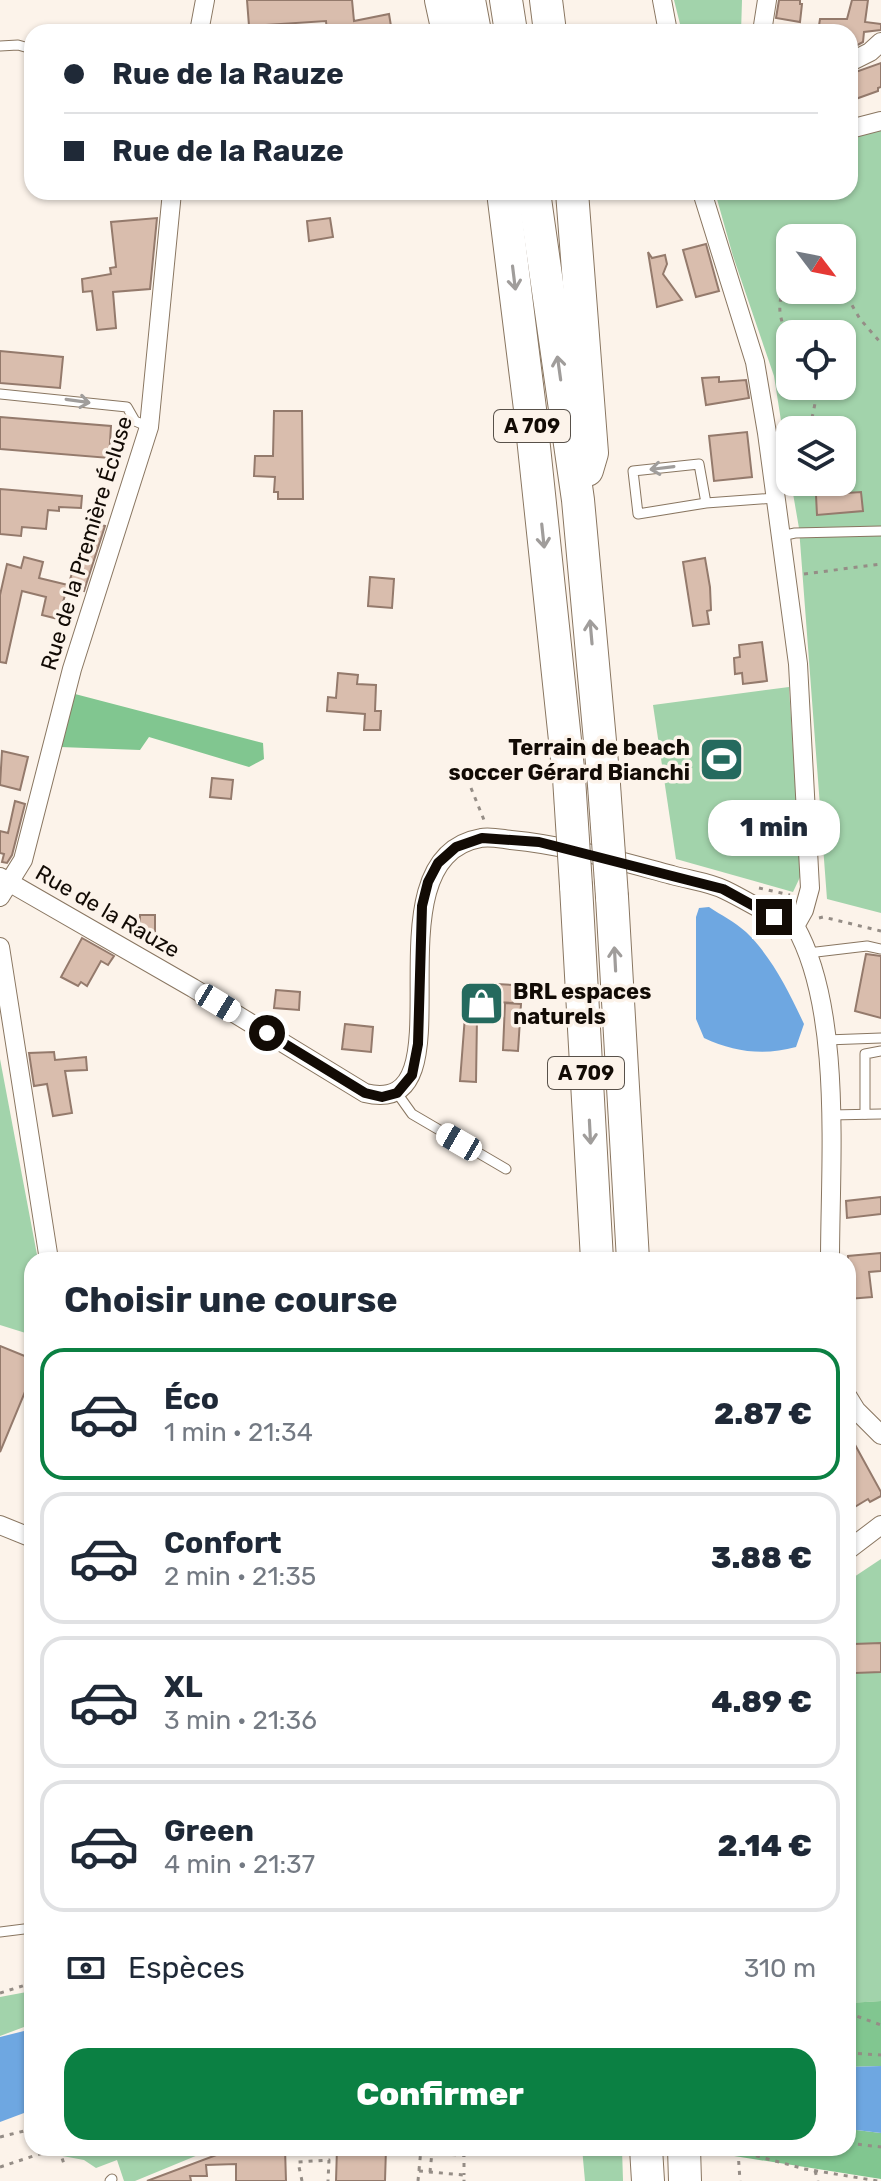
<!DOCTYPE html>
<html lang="fr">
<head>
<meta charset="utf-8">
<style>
  body { margin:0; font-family:Rubik,sans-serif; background:#f6f6f7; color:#1f2937; height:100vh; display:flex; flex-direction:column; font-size:30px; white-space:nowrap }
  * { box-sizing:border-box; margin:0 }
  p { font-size:26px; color:#747a83 }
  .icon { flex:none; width:44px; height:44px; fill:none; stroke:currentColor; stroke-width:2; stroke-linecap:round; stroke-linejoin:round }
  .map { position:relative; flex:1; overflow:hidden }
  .drawer { position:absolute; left:24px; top:1252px; width:832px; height:904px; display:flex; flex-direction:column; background:#fff; border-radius:24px; box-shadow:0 2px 6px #0004 }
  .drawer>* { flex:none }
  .banner { position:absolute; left:24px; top:24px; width:834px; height:176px; border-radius:24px; box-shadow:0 2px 6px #0004; display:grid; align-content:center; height:176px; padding:0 40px; background:#fff }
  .needle { width:52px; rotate:122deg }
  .tools { position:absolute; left:776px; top:224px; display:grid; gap:16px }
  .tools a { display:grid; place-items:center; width:80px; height:80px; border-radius:16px; background:#fff; box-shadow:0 2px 6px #0004; font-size:40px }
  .end { position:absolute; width:36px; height:36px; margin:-18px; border:10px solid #120b05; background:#fff; box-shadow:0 0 0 4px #fff }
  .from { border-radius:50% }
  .bubble { position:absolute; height:56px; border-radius:24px; background:#fff; box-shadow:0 2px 6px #0004; font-size:26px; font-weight:800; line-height:56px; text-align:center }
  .car { position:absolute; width:24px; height:48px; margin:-24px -12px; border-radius:10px; box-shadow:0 0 6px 2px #0007; background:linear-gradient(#fff 24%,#345 0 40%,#fff 0 76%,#345 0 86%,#fff 0) }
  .banner b { display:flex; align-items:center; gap:28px; height:76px; font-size:30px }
  .banner b+b { border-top:2px solid #e0e1e3 }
  .banner i { width:20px; height:20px; background:#1f2937 }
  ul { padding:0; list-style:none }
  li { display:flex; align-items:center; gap:24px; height:132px; margin:0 16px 12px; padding:0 24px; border:4px solid #e0e1e3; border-radius:24px }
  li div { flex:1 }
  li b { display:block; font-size:30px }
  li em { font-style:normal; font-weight:800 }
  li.current { border-color:#0b8043 }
  li>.icon { width:72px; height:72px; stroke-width:1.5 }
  h2 { padding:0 40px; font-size:36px; line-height:96px }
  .pay { display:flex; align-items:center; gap:20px; height:88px; padding:0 40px; font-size:30px }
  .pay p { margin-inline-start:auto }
  .cta { display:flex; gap:16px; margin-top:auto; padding:16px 40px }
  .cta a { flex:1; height:92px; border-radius:24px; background:#0b8043; color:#fff; font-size:32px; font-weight:800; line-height:92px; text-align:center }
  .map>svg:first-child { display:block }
  .green { fill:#a2d3ab; fill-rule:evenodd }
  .forest { fill:#81c690 }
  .water { fill:#6ea7e1 }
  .building { fill:#d9bdad; stroke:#947a6c; stroke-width:2 }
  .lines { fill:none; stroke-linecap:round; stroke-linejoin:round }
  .service-casing { stroke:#897661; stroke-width:11 }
  .minor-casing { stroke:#897661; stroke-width:20 }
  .motorway-casing { stroke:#897661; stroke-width:34 }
  .path { stroke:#958d86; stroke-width:3; stroke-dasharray:4 6; stroke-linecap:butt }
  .service { stroke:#fff; stroke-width:9 }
  .minor { stroke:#fff; stroke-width:18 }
  .motorway { stroke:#fff; stroke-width:32 }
  .motorway-bridge-casing { stroke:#897661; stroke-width:34; stroke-linecap:butt }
  .motorway-bridge { stroke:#fff; stroke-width:32 }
  .oneway { stroke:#a09d9b }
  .route { stroke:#120b05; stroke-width:10 }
  .labels { text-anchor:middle; stroke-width:7; stroke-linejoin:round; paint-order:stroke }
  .shield { fill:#fcf3ea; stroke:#58514a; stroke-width:2 }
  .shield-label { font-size:20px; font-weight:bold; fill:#120b05 }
  .street-label { font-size:22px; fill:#120b05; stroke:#fcf3ea }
  .poi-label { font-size:22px; font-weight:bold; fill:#120b05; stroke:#fcf3ea; text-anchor:end }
</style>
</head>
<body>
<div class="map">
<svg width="881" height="2181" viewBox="0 0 881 2181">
  <rect width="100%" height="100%" fill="#fcf3ea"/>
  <g class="green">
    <polygon points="674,0 742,0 741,32 682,32"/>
    <path d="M881,130V913L827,899L799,528L791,482H842V430H790V478L774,376L733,256L715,192H850V137ZM790,238H842V290H790ZM790,334H842V386H790Z"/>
    <polygon points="789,687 801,875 793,892 676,859 653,705"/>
    <polygon points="0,1059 38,1260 32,1260 32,1335 0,1325"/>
    <polygon points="881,1559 881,2001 850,2003 848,1581"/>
    <polygon points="32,1991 32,2024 0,2036 0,1997"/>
    <polygon points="79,2148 215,2148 135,2181 124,2181 117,2160 96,2168 84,2160 57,2155"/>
    <polygon points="582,2148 622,2148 623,2181 585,2181"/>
  </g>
  <g class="forest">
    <polygon points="75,694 263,743 264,759 249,767 149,737 140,750 60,747"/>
    <polygon points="881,2001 881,2066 848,2067 848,2003"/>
    <polygon points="848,2129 881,2133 881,2179 709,2152 709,2148 848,2148"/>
  </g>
  <g class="water">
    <path d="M709,907C721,915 735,922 746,932C772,957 789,992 804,1024L796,1047C764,1056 734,1052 704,1038L696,1019V917L699,908Z"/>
    <polygon points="32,2029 32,2110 0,2122 0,2037"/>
    <polygon points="881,2066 881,2133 848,2129 848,2067"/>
  </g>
  <g class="building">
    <polygon points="247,0 352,0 354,21 389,14 392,32 327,32 326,21 249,26"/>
    <polygon points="779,0 800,0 800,4 802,4 800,22 776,18"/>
    <polygon points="852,0 868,0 865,22 881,24 881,30 864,32 863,42 850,49 850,32 818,32 820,19 847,19"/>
    <polygon points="881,63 881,87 878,88 878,91 850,101 850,74"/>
    <polygon points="157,218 150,289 113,292 116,328 97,330 92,291 83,292 82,279 111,274 110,268 116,267 111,222"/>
    <polygon points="330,218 333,237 309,241 307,221"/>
    <polygon points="706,244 719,291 696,297 683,250"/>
    <polygon points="648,252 652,258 665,255 667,264 663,274 682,300 657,307"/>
    <polygon points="0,351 63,357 60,388 0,383"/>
    <polygon points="719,377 719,382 746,380 749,398 706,405 702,378"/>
    <polygon points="274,411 302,411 303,499 278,499 278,492 274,492 275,477 254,476 255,456 273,456"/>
    <polygon points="0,417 111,426 109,458 0,449"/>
    <polygon points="747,432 752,477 714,481 709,436"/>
    <polygon points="0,489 82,496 81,508 59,507 59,511 48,510 46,529 22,527 21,536 0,534"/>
    <polygon points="861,492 863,511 817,515 816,495"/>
    <polygon points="88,521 105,526 84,591 68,586"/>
    <polygon points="24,557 43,562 39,578 68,585 58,619 42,615 46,597 22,591 6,663 0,662 0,595 7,564 21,568"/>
    <polygon points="705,558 710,587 711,610 707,611 709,624 693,626 683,562"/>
    <polygon points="370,577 394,579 392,608 368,606"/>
    <polygon points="762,642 767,681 743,684 742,673 735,674 734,658 740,657 739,645"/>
    <polygon points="338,673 358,675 357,684 376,685 375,711 381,711 380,730 364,730 365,714 327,711 328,697 336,698"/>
    <polygon points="2,751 28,757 20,790 0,785"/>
    <polygon points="212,778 233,780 231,799 210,797"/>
    <polygon points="15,801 25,804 12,855 7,863 2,862 4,854 0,853 0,831 8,833"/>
    <polygon points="140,915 155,915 155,940 139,939"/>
    <polygon points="82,938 114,956 108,965 101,961 87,986 81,982 78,986 61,977"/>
    <polygon points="866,954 881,956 881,1018 855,1011"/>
    <polygon points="479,983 514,985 513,1003 478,1001"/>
    <polygon points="276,990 300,992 299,1010 274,1008"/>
    <polygon points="505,1003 521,1004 518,1051 503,1050"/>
    <polygon points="465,1016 477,1017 476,1082 460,1081"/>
    <polygon points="345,1024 373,1027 371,1052 342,1049"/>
    <polygon points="54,1052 55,1060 86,1057 87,1070 65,1071 72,1113 53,1116 47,1084 34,1086 29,1053"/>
    <polygon points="881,1197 881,1214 847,1218 846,1201"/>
    <polygon points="881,1253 881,1271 869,1272 872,1297 848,1299 848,1256"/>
    <polygon points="0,1346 32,1359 32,1375 0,1452"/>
    <polygon points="848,1432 881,1492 881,1496 870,1502 868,1499 853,1508 848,1502"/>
    <polygon points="881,1643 881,1672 855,1673 854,1668 849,1668 849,1655 854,1655 854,1644"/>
    <polygon points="235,2148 285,2148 286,2181 236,2181 236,2164 206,2165 207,2176 190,2176 191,2181 147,2181"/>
    <polygon points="337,2148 386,2148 385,2181 336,2181"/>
  </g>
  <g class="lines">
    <defs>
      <g id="service">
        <polyline points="0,46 18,45 32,49"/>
        <polyline points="0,394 127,407 135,421 149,427"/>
        <polyline points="706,503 699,464 633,471 638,514 706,503 775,498"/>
        <polyline points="781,536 795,533 881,531"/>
        <polyline points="808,953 867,946 881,949"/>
        <polyline points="826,1040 881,1038"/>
        <polyline points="397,1093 412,1114 506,1169"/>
        <polyline points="865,1114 865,1054 881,1051"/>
        <polyline points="830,1115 881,1114"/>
        <polyline points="0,1932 32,1928"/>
        <polyline points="110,2181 112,2179"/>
      </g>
      <g id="minor">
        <polyline points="662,0 668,32"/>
        <polyline points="199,32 205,0"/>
        <polyline points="762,32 767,0"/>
        <polyline points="850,62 870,52 881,42"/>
        <polyline points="850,129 881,121"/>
        <polyline points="702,192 755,362 767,433 798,664 810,888 804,910 795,926"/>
        <path d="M0,877L193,988L365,1093C477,1120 360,859 481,838C490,836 502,839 511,840C565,845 619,861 672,875C689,880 709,882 725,890C748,901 770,916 795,926"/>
        <polyline points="0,897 23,860 72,669 149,427 172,192"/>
        <path d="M795,926C843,1010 830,1163 830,1260"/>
        <polyline points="0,947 49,1260"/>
        <polyline points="848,1397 856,1410 881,1435"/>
        <polyline points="0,1525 32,1538"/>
        <polyline points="848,1550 881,1525"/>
      </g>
      <g id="motorway">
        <polyline points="441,0 448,32"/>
        <polyline points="469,0 475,32"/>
        <polyline points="506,0 511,32"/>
        <polyline points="546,0 550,32"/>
        <polyline points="503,192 530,409 569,778"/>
        <polyline points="534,192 578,500 604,785"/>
        <polyline points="572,192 592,453 587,470"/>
        <polyline points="576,886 597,1260"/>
        <polyline points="612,897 633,1260"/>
        <polyline points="646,2148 648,2181"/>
        <polyline points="684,2148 685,2181"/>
      </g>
    </defs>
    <use href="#service" class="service-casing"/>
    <use href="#minor" class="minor-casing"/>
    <use href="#motorway" class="motorway-casing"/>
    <g class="path">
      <path d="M790,280C774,301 779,319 790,341"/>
      <polyline points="842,288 860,319 881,343"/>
      <polyline points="812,418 817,394 814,386"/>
      <polyline points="804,574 881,564"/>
      <polyline points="471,788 484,820"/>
      <polyline points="759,888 790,895"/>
      <polyline points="819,918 823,917 881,931"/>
      <polyline points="0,1993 32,1983"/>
      <polyline points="848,2013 881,2025"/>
      <polyline points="848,2053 881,2055"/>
      <polyline points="0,2137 32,2129"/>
      <polyline points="848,2143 881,2147"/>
      <polyline points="727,2148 805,2169 878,2181"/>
      <polyline points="59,2149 64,2164"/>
      <polyline points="738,2151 740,2181"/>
      <polyline points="432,2154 464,2155 464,2175"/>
      <polyline points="0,2167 58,2148"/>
      <polyline points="419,2170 421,2149 432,2149"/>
      <polyline points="815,2171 818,2181"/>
      <polyline points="430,2172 432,2152"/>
      <polyline points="302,2181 298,2162 329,2160 328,2181"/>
      <polyline points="418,2181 419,2171 464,2175 464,2181"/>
    </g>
    <use href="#service" class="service"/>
    <use href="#minor" class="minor"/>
    <use href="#motorway" class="motorway"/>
    <defs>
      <g id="motorway-bridge">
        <polyline points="569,778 576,886"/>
        <polyline points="604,785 612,897"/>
      </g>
    </defs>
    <use href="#motorway-bridge" class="motorway-bridge-casing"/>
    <use href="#motorway-bridge" class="motorway-bridge"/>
  </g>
  <defs><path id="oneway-shaft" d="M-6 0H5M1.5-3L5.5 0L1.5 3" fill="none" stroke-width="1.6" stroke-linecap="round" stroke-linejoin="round" transform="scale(2)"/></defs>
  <g class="oneway">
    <use href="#oneway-shaft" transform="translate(514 278) rotate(83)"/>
    <use href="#oneway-shaft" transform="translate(559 368) rotate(-98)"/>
    <use href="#oneway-shaft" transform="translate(78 401) rotate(8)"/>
    <use href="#oneway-shaft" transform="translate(662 468) rotate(173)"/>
    <use href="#oneway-shaft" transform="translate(543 536) rotate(84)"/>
    <use href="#oneway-shaft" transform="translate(591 632) rotate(-95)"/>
    <use href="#oneway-shaft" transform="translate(615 959) rotate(-93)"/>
    <use href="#oneway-shaft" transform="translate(590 1132) rotate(87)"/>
  </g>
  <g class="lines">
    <polyline class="route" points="267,1033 365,1093 382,1097 397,1093 412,1075 418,1044 422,906 428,882 438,863 456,847 482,838 539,842 723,889 774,917"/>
  </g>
  <defs>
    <symbol id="stadium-square" viewBox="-11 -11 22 22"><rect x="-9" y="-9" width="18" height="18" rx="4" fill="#256a5e" stroke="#fcf3ea"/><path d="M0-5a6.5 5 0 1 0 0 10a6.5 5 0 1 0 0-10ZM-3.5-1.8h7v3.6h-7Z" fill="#fff"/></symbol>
    <symbol id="shop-square" viewBox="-11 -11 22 22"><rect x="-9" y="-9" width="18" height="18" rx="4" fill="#256a5e" stroke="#fcf3ea"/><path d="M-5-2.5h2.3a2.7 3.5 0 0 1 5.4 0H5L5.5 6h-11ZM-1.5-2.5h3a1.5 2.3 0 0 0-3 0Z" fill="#fff"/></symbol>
  </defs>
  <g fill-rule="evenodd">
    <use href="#stadium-square" x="696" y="734" width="51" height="51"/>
    <use href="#shop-square" x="456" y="978" width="51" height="51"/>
  </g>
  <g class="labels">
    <g class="shield">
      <rect x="494" y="410" width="76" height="32" rx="6"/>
      <rect x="548" y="1057" width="76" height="32" rx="6"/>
    </g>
    <g class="shield-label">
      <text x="532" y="433">A 709</text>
      <text x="586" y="1080">A 709</text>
    </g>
    <g class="street-label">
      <text transform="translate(86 543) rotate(-73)" y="8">Rue de la Première Écluse</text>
      <text transform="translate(108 911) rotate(30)" y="8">Rue de la Rauze</text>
    </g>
    <g class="poi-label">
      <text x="690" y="755">Terrain de beach<tspan x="690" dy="25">soccer Gérard Bianchi</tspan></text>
      <text x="513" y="999" text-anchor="start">BRL espaces<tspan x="513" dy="25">naturels</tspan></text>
    </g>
  </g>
</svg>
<div class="tools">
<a><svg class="needle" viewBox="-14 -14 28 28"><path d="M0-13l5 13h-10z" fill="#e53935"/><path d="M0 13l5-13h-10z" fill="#747a83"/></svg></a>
<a><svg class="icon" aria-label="locate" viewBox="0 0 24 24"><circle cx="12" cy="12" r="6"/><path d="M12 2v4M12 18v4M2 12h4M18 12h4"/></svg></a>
<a><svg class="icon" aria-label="layers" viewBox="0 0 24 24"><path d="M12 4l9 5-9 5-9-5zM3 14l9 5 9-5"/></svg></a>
</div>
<i class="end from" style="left:267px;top:1033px"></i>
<i class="end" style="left:774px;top:917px"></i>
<div class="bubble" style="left:708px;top:800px;width:132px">1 min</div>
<i class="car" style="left:218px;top:1003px;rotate:121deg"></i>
<i class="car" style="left:459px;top:1142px;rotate:300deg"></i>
<div class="banner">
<b><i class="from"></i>Rue de la Rauze</b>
<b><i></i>Rue de la Rauze</b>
</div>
<section class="drawer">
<h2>Choisir une course</h2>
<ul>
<li class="current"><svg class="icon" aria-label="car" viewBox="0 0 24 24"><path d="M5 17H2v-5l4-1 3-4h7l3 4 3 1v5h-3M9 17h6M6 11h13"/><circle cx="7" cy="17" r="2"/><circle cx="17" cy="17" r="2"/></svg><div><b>Éco</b><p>1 min · 21:34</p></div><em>2.87 €</em></li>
<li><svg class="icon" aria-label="car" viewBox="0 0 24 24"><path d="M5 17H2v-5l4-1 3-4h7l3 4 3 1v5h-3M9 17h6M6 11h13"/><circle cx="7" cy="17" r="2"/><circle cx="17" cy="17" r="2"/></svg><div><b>Confort</b><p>2 min · 21:35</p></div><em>3.88 €</em></li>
<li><svg class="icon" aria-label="car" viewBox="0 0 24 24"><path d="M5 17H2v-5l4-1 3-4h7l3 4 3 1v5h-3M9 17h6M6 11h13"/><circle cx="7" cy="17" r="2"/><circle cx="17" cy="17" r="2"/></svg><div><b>XL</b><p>3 min · 21:36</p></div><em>4.89 €</em></li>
<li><svg class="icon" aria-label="car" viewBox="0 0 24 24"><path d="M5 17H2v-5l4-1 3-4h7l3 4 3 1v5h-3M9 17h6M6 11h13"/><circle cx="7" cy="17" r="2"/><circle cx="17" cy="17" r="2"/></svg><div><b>Green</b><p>4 min · 21:37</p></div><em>2.14 €</em></li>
</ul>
<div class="pay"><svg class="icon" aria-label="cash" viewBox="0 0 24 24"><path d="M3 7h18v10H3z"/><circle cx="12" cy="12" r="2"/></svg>Espèces<p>310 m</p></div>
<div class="cta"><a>Confirmer</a></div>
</section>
</div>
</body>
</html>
